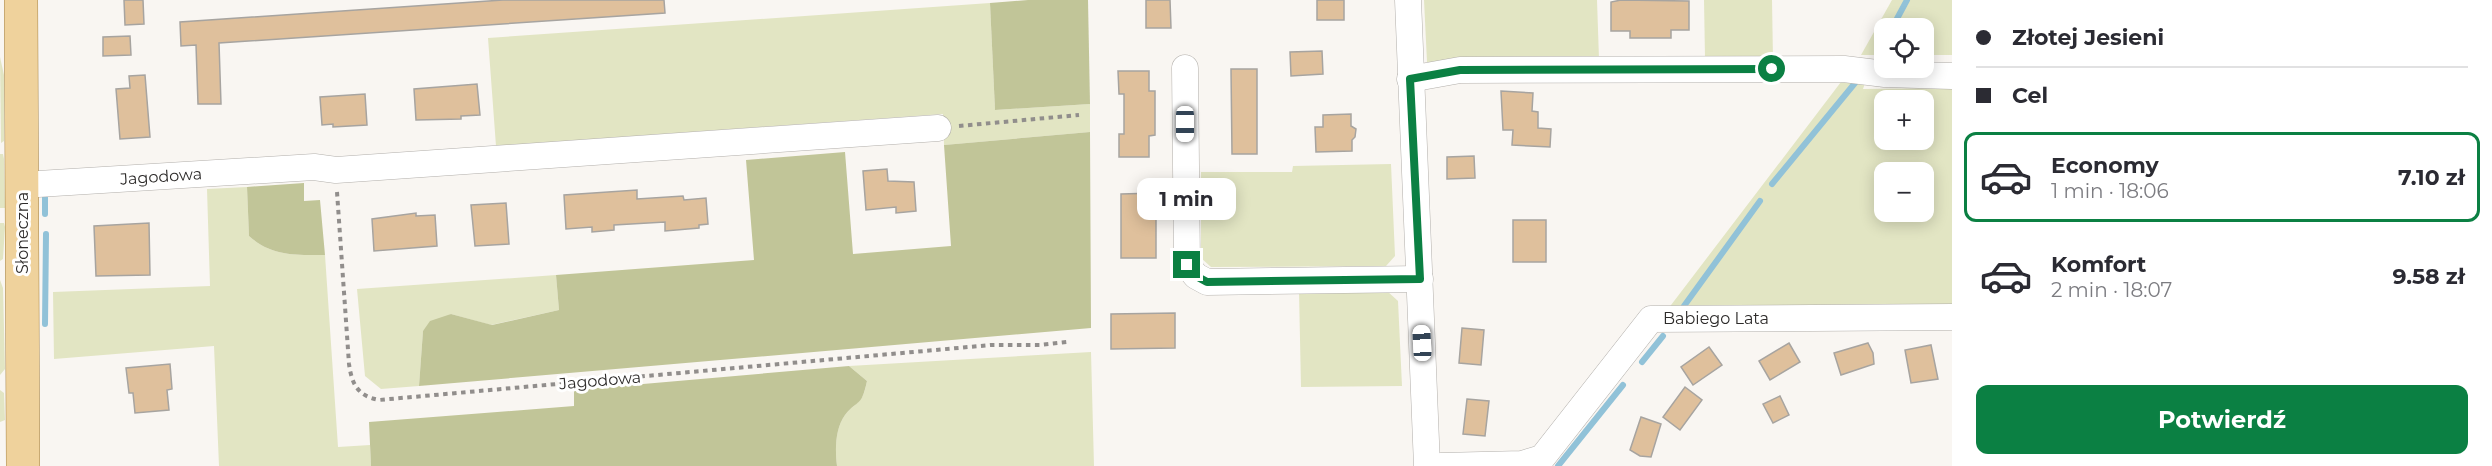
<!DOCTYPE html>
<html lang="pl">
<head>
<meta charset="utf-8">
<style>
  body { margin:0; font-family:Montserrat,sans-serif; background:#f2f2f3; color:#2b2b33; height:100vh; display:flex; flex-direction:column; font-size:22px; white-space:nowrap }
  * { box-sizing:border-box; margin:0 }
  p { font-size:20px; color:#7c7c81 }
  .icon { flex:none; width:33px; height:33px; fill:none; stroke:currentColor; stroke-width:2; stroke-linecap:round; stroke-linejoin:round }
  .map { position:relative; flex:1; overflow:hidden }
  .sheet { display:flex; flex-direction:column; background:#fff; width:540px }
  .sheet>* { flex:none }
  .top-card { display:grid; align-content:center; height:132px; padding:0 24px; background:#fff }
  .controls { position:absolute; left:1874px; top:18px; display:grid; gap:12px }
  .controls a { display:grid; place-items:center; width:60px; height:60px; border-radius:12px; background:#fff; box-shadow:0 3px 15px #0003; font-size:30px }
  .end { position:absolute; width:27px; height:27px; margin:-14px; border:8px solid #0b8043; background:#fff; box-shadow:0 0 0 3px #fff }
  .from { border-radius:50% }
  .bubble { position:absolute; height:42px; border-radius:12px; background:#fff; box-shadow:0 3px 15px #0003; font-size:20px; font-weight:700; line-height:42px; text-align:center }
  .car { position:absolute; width:18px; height:36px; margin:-18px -9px; border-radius:8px; box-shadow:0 0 4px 2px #0007; background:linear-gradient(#fff 24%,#345 0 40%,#fff 0 76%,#345 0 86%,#fff 0) }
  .top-card b { display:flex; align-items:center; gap:21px; height:57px; font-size:22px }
  .top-card b+b { border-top:2px solid #e1e1e2 }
  .top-card i { width:15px; height:15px; background:#2b2b33 }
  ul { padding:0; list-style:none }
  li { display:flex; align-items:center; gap:18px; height:90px; margin:0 12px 9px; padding:0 12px; border:3px solid transparent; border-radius:12px }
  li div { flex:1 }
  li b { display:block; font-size:22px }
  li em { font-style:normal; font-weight:700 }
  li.current { border-color:#0b8043 }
  li>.icon { width:54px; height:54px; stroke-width:1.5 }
  .primary-button { display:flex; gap:12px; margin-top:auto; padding:12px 24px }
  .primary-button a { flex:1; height:69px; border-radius:12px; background:#0b8043; color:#fff; font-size:24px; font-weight:700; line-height:69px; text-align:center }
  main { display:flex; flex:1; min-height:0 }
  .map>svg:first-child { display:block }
  .green { fill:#e2e5c3; fill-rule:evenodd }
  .forest { fill:#c1c598 }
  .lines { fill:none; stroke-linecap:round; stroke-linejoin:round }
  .stream { stroke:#91c2d8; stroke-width:6 }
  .building { fill:#dfc09c; stroke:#a7a4a0; stroke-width:1.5 }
  .minor-casing { stroke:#b2afab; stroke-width:27 }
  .major-casing { stroke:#a58449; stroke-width:34 }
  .path { stroke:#918e8c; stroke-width:4; stroke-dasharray:4.5 4.5; stroke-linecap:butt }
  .minor { stroke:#fff; stroke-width:26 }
  .major { stroke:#efd29c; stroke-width:33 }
  .route { stroke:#0b8043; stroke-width:8 }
  .labels { text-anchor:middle; stroke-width:6; stroke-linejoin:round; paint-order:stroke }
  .street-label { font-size:16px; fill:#2d2b2a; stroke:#fff }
</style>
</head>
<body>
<main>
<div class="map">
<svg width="1952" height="466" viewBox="0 0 1952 466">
  <rect width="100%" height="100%" fill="#f9f6f2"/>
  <g class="green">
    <polygon points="1424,0 1597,0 1599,59 1427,62"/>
    <polygon points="1704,0 1772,0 1773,60 1705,58"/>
    <polygon points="1892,0 1952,0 1952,55 1923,55 1923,28 1884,28 1884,55 1861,55"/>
    <polygon points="990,3 995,110 1090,104 1090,132 944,145 943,114 496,146 488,38"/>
    <polygon points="0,57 4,75 4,141 1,143"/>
    <path d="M1844,78L1865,83L1863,89L1952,88V307L1668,309ZM1884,100H1923V140H1884ZM1884,172H1923V212H1884Z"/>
    <polygon points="0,154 3,154 4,159 5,208 0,208"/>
    <polygon points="1391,164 1395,256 1386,266 1211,267 1201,258 1201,172 1292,172 1293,166"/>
    <path d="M247,187L249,236C271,256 296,255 325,255L338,447L370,445L371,466H219L214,346L54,359L53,292L210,286L207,189Z"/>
    <polygon points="0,223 4,223 5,227 3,259 0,261"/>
    <polygon points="556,275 559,310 491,325 451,314 423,331 419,386 381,389 365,376 357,289"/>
    <polygon points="0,280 3,288 5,369 0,375"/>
    <polygon points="1299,291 1387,291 1398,301 1402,386 1301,387"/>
    <path d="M1091,352L1094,466H837C835,450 835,429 845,415C858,399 862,406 867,381L849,366Z"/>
    <polygon points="0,390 4,393 5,420 0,422"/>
  </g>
  <g class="forest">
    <polygon points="1028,0 1088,0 1090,104 995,110 990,3"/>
    <polygon points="1090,132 1091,328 419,386 423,331 430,321 451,314 492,325 559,310 556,275 754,260 746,160 845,152 853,254 951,246 944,145"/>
    <path d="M304,183V201L320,200L325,255C296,255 271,256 249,236L247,187Z"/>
    <path d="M849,366L867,381C861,408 859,398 845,415C835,429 835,450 837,466H371L369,422L574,406V390Z"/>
  </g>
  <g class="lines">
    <g class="stream">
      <polyline points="1892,28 1907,0"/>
      <polyline points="1879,52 1884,43"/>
      <polyline points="1772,184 1855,83"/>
      <polyline points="45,193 45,214"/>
      <polyline points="1684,306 1760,201"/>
      <polyline points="45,324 46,234"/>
      <polyline points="1642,362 1663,336"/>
      <polyline points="1558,466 1623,385"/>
    </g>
  </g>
  <g class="building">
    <polygon points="124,0 143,0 144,24 125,25"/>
    <polygon points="503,0 664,0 665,13 219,43 221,104 198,104 196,45 181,46 180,22"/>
    <polygon points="1146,0 1170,0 1171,28 1146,28"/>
    <rect x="1317" y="0" width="27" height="20"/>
    <polygon points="1621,0 1689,1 1689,30 1671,30 1671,38 1630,38 1630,31 1611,31 1611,2"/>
    <polygon points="130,36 131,55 103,56 103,37"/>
    <polygon points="1322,51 1323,74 1291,76 1290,52"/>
    <polygon points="1231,69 1257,69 1257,154 1232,154"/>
    <polygon points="1118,71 1149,71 1149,91 1155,91 1155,135 1149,136 1149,157 1119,157 1119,134 1124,134 1124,94 1119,94"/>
    <polygon points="145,75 150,137 120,139 116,89 130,88 129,76"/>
    <polygon points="477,84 480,115 461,116 461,119 416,120 414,89"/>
    <polygon points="1501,91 1533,93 1532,111 1538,112 1538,128 1551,129 1550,147 1512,145 1513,130 1503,130"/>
    <polygon points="365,94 367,125 333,127 333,124 322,125 320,97"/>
    <polygon points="1351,114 1351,126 1356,129 1355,137 1352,140 1352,151 1316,152 1315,127 1323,127 1323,115"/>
    <polygon points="1474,156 1475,178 1447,179 1447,157"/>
    <polygon points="887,169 888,181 914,182 916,211 896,213 896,207 866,210 863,171"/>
    <polygon points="637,190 637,199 683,196 684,200 706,198 708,224 699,225 699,228 665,231 665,222 614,225 614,230 592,232 592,227 566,229 564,195"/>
    <polygon points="1156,193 1156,258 1121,258 1121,194"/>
    <polygon points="506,203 509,244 475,246 471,205"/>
    <polygon points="416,213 416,216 435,215 437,246 374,251 372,219"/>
    <rect x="1513" y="220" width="33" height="42"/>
    <polygon points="149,223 150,275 96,276 94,226"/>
    <polygon points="1175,313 1175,348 1111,349 1111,314"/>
    <polygon points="1462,328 1484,330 1481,365 1459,363"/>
    <polygon points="1789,343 1800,362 1770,380 1759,361"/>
    <polygon points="1868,343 1873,353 1874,364 1841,375 1834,353"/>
    <polygon points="1931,345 1938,379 1911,383 1905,350"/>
    <polygon points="1709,347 1722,365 1693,385 1681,367"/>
    <polygon points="170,364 172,389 167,390 169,410 135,413 133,393 129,393 126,368"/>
    <polygon points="1685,387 1702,400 1680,430 1663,417"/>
    <polygon points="1780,396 1789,415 1773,423 1763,404"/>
    <polygon points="1467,399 1489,401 1485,436 1463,434"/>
    <polygon points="1641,417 1661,424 1651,457 1640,456 1630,450"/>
  </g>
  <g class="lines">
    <defs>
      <g id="minor">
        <polyline points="1408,0 1427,466"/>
        <polyline points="1185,68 1187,265 1196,276 1207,282 1420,279"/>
        <polyline points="1410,79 1460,70 1844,69 1885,74 1952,76"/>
        <polyline points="22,185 314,167 336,170 938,128"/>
        <polyline points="1441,466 1522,464 1542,458 1651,319 1952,317"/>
      </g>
      <polyline id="major" points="21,0 23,466"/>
    </defs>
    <use href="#minor" class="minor-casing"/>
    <use href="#major" class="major-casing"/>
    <g class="path">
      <polyline points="959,126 1079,115"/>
      <path d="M337,192L349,364C352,385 358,396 379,400L991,345H1040L1067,342"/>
    </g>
    <use href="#minor" class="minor"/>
    <use href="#major" class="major"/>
  </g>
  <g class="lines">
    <polyline class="route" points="1187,265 1196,276 1207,282 1420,279 1410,79 1460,70 1772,69"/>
  </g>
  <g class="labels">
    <g class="street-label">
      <text transform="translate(161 176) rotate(-4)" y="6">Jagodowa</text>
      <text transform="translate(22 233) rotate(-90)" y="6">Słoneczna</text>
      <text x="1716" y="324">Babiego Lata</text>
      <text transform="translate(600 380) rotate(-5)" y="6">Jagodowa</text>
    </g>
  </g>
</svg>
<div class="controls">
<a><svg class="icon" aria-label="locate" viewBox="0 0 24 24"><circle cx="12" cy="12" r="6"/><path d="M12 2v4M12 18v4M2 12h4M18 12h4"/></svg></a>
<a>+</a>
<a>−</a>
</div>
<i class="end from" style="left:1772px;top:69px"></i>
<i class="end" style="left:1187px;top:265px"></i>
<div class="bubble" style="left:1137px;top:178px;width:99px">1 min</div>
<i class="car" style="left:1185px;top:124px;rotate:180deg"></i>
<i class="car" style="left:1422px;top:343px;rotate:357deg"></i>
</div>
<section class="sheet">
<div class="top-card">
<b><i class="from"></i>Złotej Jesieni</b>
<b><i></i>Cel</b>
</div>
<ul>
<li class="current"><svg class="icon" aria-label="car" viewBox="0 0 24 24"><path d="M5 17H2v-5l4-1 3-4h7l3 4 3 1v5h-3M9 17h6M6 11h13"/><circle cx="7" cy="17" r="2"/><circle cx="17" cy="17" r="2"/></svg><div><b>Economy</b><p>1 min · 18:06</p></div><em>7.10 zł</em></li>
<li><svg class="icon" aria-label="car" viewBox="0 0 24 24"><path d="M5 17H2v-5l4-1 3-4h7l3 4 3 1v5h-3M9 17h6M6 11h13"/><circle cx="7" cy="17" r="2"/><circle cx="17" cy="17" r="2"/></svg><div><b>Komfort</b><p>2 min · 18:07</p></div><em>9.58 zł</em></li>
</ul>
<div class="primary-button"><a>Potwierdź</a></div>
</section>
</main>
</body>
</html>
